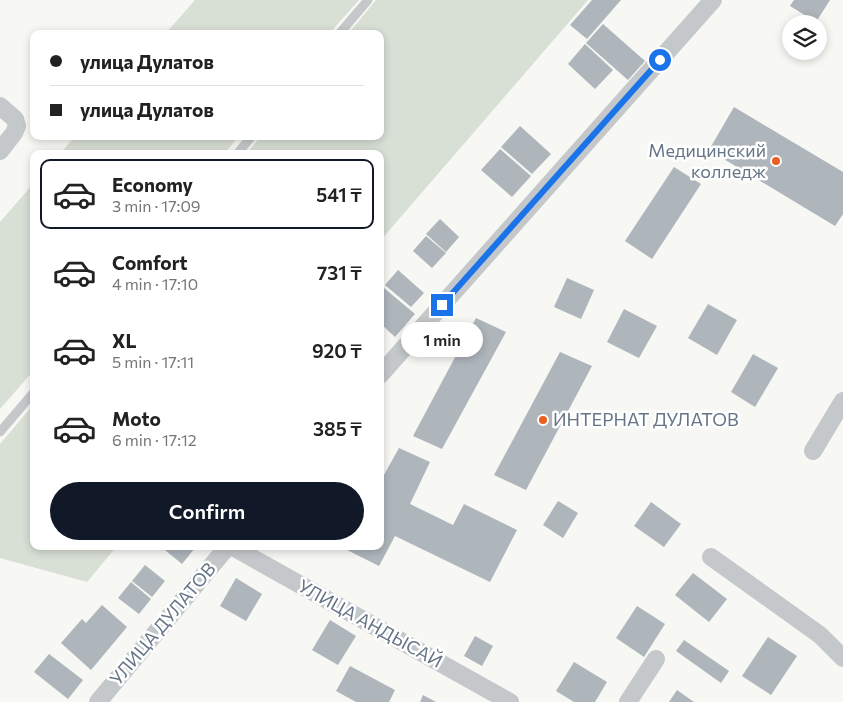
<!DOCTYPE html>
<html lang="en">
<head>
<meta charset="utf-8">
<style>
  body { margin:0; font-family:Commissioner,sans-serif; background:#f6f6f6; color:#222; height:100vh; display:flex; flex-direction:column; font-size:19px; white-space:nowrap }
  * { box-sizing:border-box; margin:0 }
  p { font-size:16px; color:#767676 }
  .icon { flex:none; width:28px; height:28px; fill:none; stroke:currentColor; stroke-width:2; stroke-linecap:round; stroke-linejoin:round }
  .map { position:relative; flex:1; overflow:hidden }
  .sheet { position:absolute; left:30px; top:150px; width:354px; height:400px; display:flex; flex-direction:column; background:#fff; border-radius:10px; box-shadow:0 2px 8px #0003 }
  .sheet>* { flex:none }
  .banner { position:absolute; left:30px; top:30px; width:354px; height:110px; border-radius:10px; box-shadow:0 2px 8px #0003; display:grid; align-content:center; height:110px; padding:0 20px; background:#fff }
  .fabs { position:absolute; left:782px; top:15px; display:grid; gap:10px }
  .fabs a { display:grid; place-items:center; width:45px; height:45px; border-radius:50%; background:#fff; box-shadow:0 2px 8px #0003; font-size:25px }
  .end { position:absolute; width:22px; height:22px; margin:-11px; border:6px solid #1a73e8; background:#fff; box-shadow:0 0 0 2px #fff }
  .from { border-radius:50% }
  .bubble { position:absolute; height:35px; border-radius:18px; background:#fff; box-shadow:0 2px 8px #0003; font-size:16px; font-weight:600; line-height:35px; text-align:center }
  .banner b { display:flex; align-items:center; gap:18px; height:48px; font-size:19px }
  .banner b+b { border-top:1px solid #e0e0e0 }
  .banner i { width:12px; height:12px; background:#222 }
  ul { padding:9px 0 0; list-style:none }
  li { display:flex; align-items:center; gap:15px; height:70px; margin:0 10px 8px; padding:0 10px; border:2px solid transparent; border-radius:10px }
  li div { flex:1 }
  li b { display:block; font-size:19px }
  li em { font-style:normal; font-weight:600 }
  li.active { border-color:#111827 }
  li>.icon { width:45px; height:45px; stroke-width:1.5 }
  .action { display:flex; gap:10px; margin-top:auto; padding:10px 20px }
  .action a { flex:1; height:58px; border-radius:30px; background:#111827; color:#fff; font-size:20px; font-weight:600; line-height:58px; text-align:center }
  .map>svg:first-child { display:block }
  .green { fill:#d8dfd5 }
  .building { fill:#aeb5bb }
  .lines { fill:none; stroke-linecap:round; stroke-linejoin:round }
  .lane { stroke:#c4c8cb; stroke-width:9 }
  .street { stroke:#c4c8cb; stroke-width:18 }
  .route { stroke:#1a73e8; stroke-width:6 }
  .poi-dot { fill:#eb5f20; stroke:#fff; stroke-width:2 }
  .labels { text-anchor:middle; stroke-width:5; stroke-linejoin:round; paint-order:stroke }
  .poi-label { font-size:18px; fill:#657586; stroke:#fff; text-anchor:end }
  .street-label { font-size:18px; fill:#657586; stroke:#fff }
</style>
</head>
<body>
<div class="map">
<svg width="843" height="702" viewBox="0 0 843 702">
  <rect width="100%" height="100%" fill="#f7f7f4"/>
  <g class="green">
    <polygon points="195,0 359,0 329,34 165,34"/>
    <polygon points="376,0 588,0 380,241 380,154 246,154 261,136 380,136 380,34 348,34"/>
    <polygon points="75,136 239,136 224,154 60,154"/>
    <polygon points="34,183 34,370 0,409 0,222"/>
    <polygon points="34,404 34,546 117,546 87,582 0,558 0,444"/>
  </g>
  <g class="building">
    <polygon points="592,0 621,0 587,39 570,25"/>
    <polygon points="794,0 830,0 816,22 790,6"/>
    <polygon points="603,24 645,61 628,80 586,43"/>
    <polygon points="585,44 613,70 595,89 568,64"/>
    <polygon points="734,107 843,172 843,214 835,226 709,150"/>
    <polygon points="520,126 551,154 532,174 501,147"/>
    <polygon points="500,149 531,176 512,197 481,170"/>
    <polygon points="674,167 701,184 652,259 625,241"/>
    <polygon points="440,219 459,237 446,252 426,234"/>
    <polygon points="426,236 446,253 432,268 413,251"/>
    <polygon points="398,270 424,293 411,307 385,285"/>
    <polygon points="567,278 594,290 581,319 554,307"/>
    <polygon points="384,288 415,314 395,337 380,323 380,293"/>
    <polygon points="708,304 737,320 717,355 688,338"/>
    <polygon points="624,309 657,326 639,358 607,342"/>
    <polygon points="476,318 506,332 442,449 413,436"/>
    <polygon points="560,352 592,366 526,490 494,475"/>
    <polygon points="753,354 778,368 755,407 731,392"/>
    <polygon points="399,448 430,462 410,504 453,525 464,504 517,530 490,582 395,536 379,566 343,548 344,546 380,546 380,482"/>
    <polygon points="558,501 578,513 563,538 543,525"/>
    <polygon points="651,502 681,524 664,547 634,526"/>
    <polygon points="160,546 192,546 195,548 182,564"/>
    <polygon points="145,565 165,581 152,597 132,581"/>
    <polygon points="693,573 727,599 709,622 675,595"/>
    <polygon points="236,578 262,594 246,621 220,606"/>
    <polygon points="131,582 151,599 139,614 118,598"/>
    <polygon points="102,605 127,627 91,670 61,643 82,619 86,623"/>
    <polygon points="637,606 665,624 644,657 616,638"/>
    <polygon points="330,620 356,636 338,665 312,650"/>
    <polygon points="475,636 493,646 482,666 464,656"/>
    <polygon points="768,637 797,656 771,695 742,676"/>
    <polygon points="684,640 729,671 721,683 676,651"/>
    <polygon points="49,654 83,680 68,699 34,672"/>
    <polygon points="574,662 607,682 595,702 574,702 556,691"/>
    <polygon points="350,666 395,690 389,702 356,702 336,691"/>
    <polygon points="677,690 694,702 669,702"/>
    <polygon points="423,695 436,702 420,702"/>
  </g>
  <g class="lines">
    <g class="lane">
      <polyline points="339,34 368,0"/>
      <polyline points="237,154 252,136"/>
      <polyline points="0,432 34,392"/>
    </g>
    <g class="street">
      <polyline points="0,106 15,119 17,126 14,133 0,151"/>
      <polyline points="380,375 713,0"/>
      <polyline points="813,451 843,401"/>
      <polyline points="231,546 510,702"/>
      <polyline points="711,557 820,635 843,658"/>
      <polyline points="98,702 228,546"/>
      <polyline points="628,702 656,659"/>
    </g>
  </g>
  <g class="lines">
    <polyline class="route" points="442,305 660,60"/>
  </g>
  <g class="poi-dot">
    <circle cx="776" cy="161" r="5"/>
    <circle cx="543" cy="420" r="5"/>
  </g>
  <g class="labels">
    <g class="poi-label">
      <text x="766" y="157">Медицинский<tspan x="766" dy="21">колледж</tspan></text>
      <text x="553" y="426" text-anchor="start">ИНТЕРНАТ ДУЛАТОВ</text>
    </g>
    <g class="street-label">
      <text transform="translate(163 624) rotate(-50)" y="6">УЛИЦА ДУЛАТОВ</text>
      <text transform="translate(370 624) rotate(29)" y="6">УЛИЦА АНДЫСАЙ</text>
    </g>
  </g>
</svg>
<div class="fabs">
<a><svg class="icon" aria-label="layers" viewBox="0 0 24 24"><path d="M12 4l9 5-9 5-9-5zM3 14l9 5 9-5"/></svg></a>
</div>
<i class="end from" style="left:660px;top:60px"></i>
<i class="end" style="left:442px;top:305px"></i>
<div class="bubble" style="left:401px;top:322px;width:82px">1 min</div>
<div class="banner">
<b><i class="from"></i>улица Дулатов</b>
<b><i></i>улица Дулатов</b>
</div>
<section class="sheet">
<ul>
<li class="active"><svg class="icon" aria-label="car" viewBox="0 0 24 24"><path d="M5 17H2v-5l4-1 3-4h7l3 4 3 1v5h-3M9 17h6M6 11h13"/><circle cx="7" cy="17" r="2"/><circle cx="17" cy="17" r="2"/></svg><div><b>Economy</b><p>3 min · 17:09</p></div><em>541 ₸</em></li>
<li><svg class="icon" aria-label="car" viewBox="0 0 24 24"><path d="M5 17H2v-5l4-1 3-4h7l3 4 3 1v5h-3M9 17h6M6 11h13"/><circle cx="7" cy="17" r="2"/><circle cx="17" cy="17" r="2"/></svg><div><b>Comfort</b><p>4 min · 17:10</p></div><em>731 ₸</em></li>
<li><svg class="icon" aria-label="car" viewBox="0 0 24 24"><path d="M5 17H2v-5l4-1 3-4h7l3 4 3 1v5h-3M9 17h6M6 11h13"/><circle cx="7" cy="17" r="2"/><circle cx="17" cy="17" r="2"/></svg><div><b>XL</b><p>5 min · 17:11</p></div><em>920 ₸</em></li>
<li><svg class="icon" aria-label="car" viewBox="0 0 24 24"><path d="M5 17H2v-5l4-1 3-4h7l3 4 3 1v5h-3M9 17h6M6 11h13"/><circle cx="7" cy="17" r="2"/><circle cx="17" cy="17" r="2"/></svg><div><b>Moto</b><p>6 min · 17:12</p></div><em>385 ₸</em></li>
</ul>
<div class="action"><a>Confirm</a></div>
</section>
</div>
</body>
</html>
